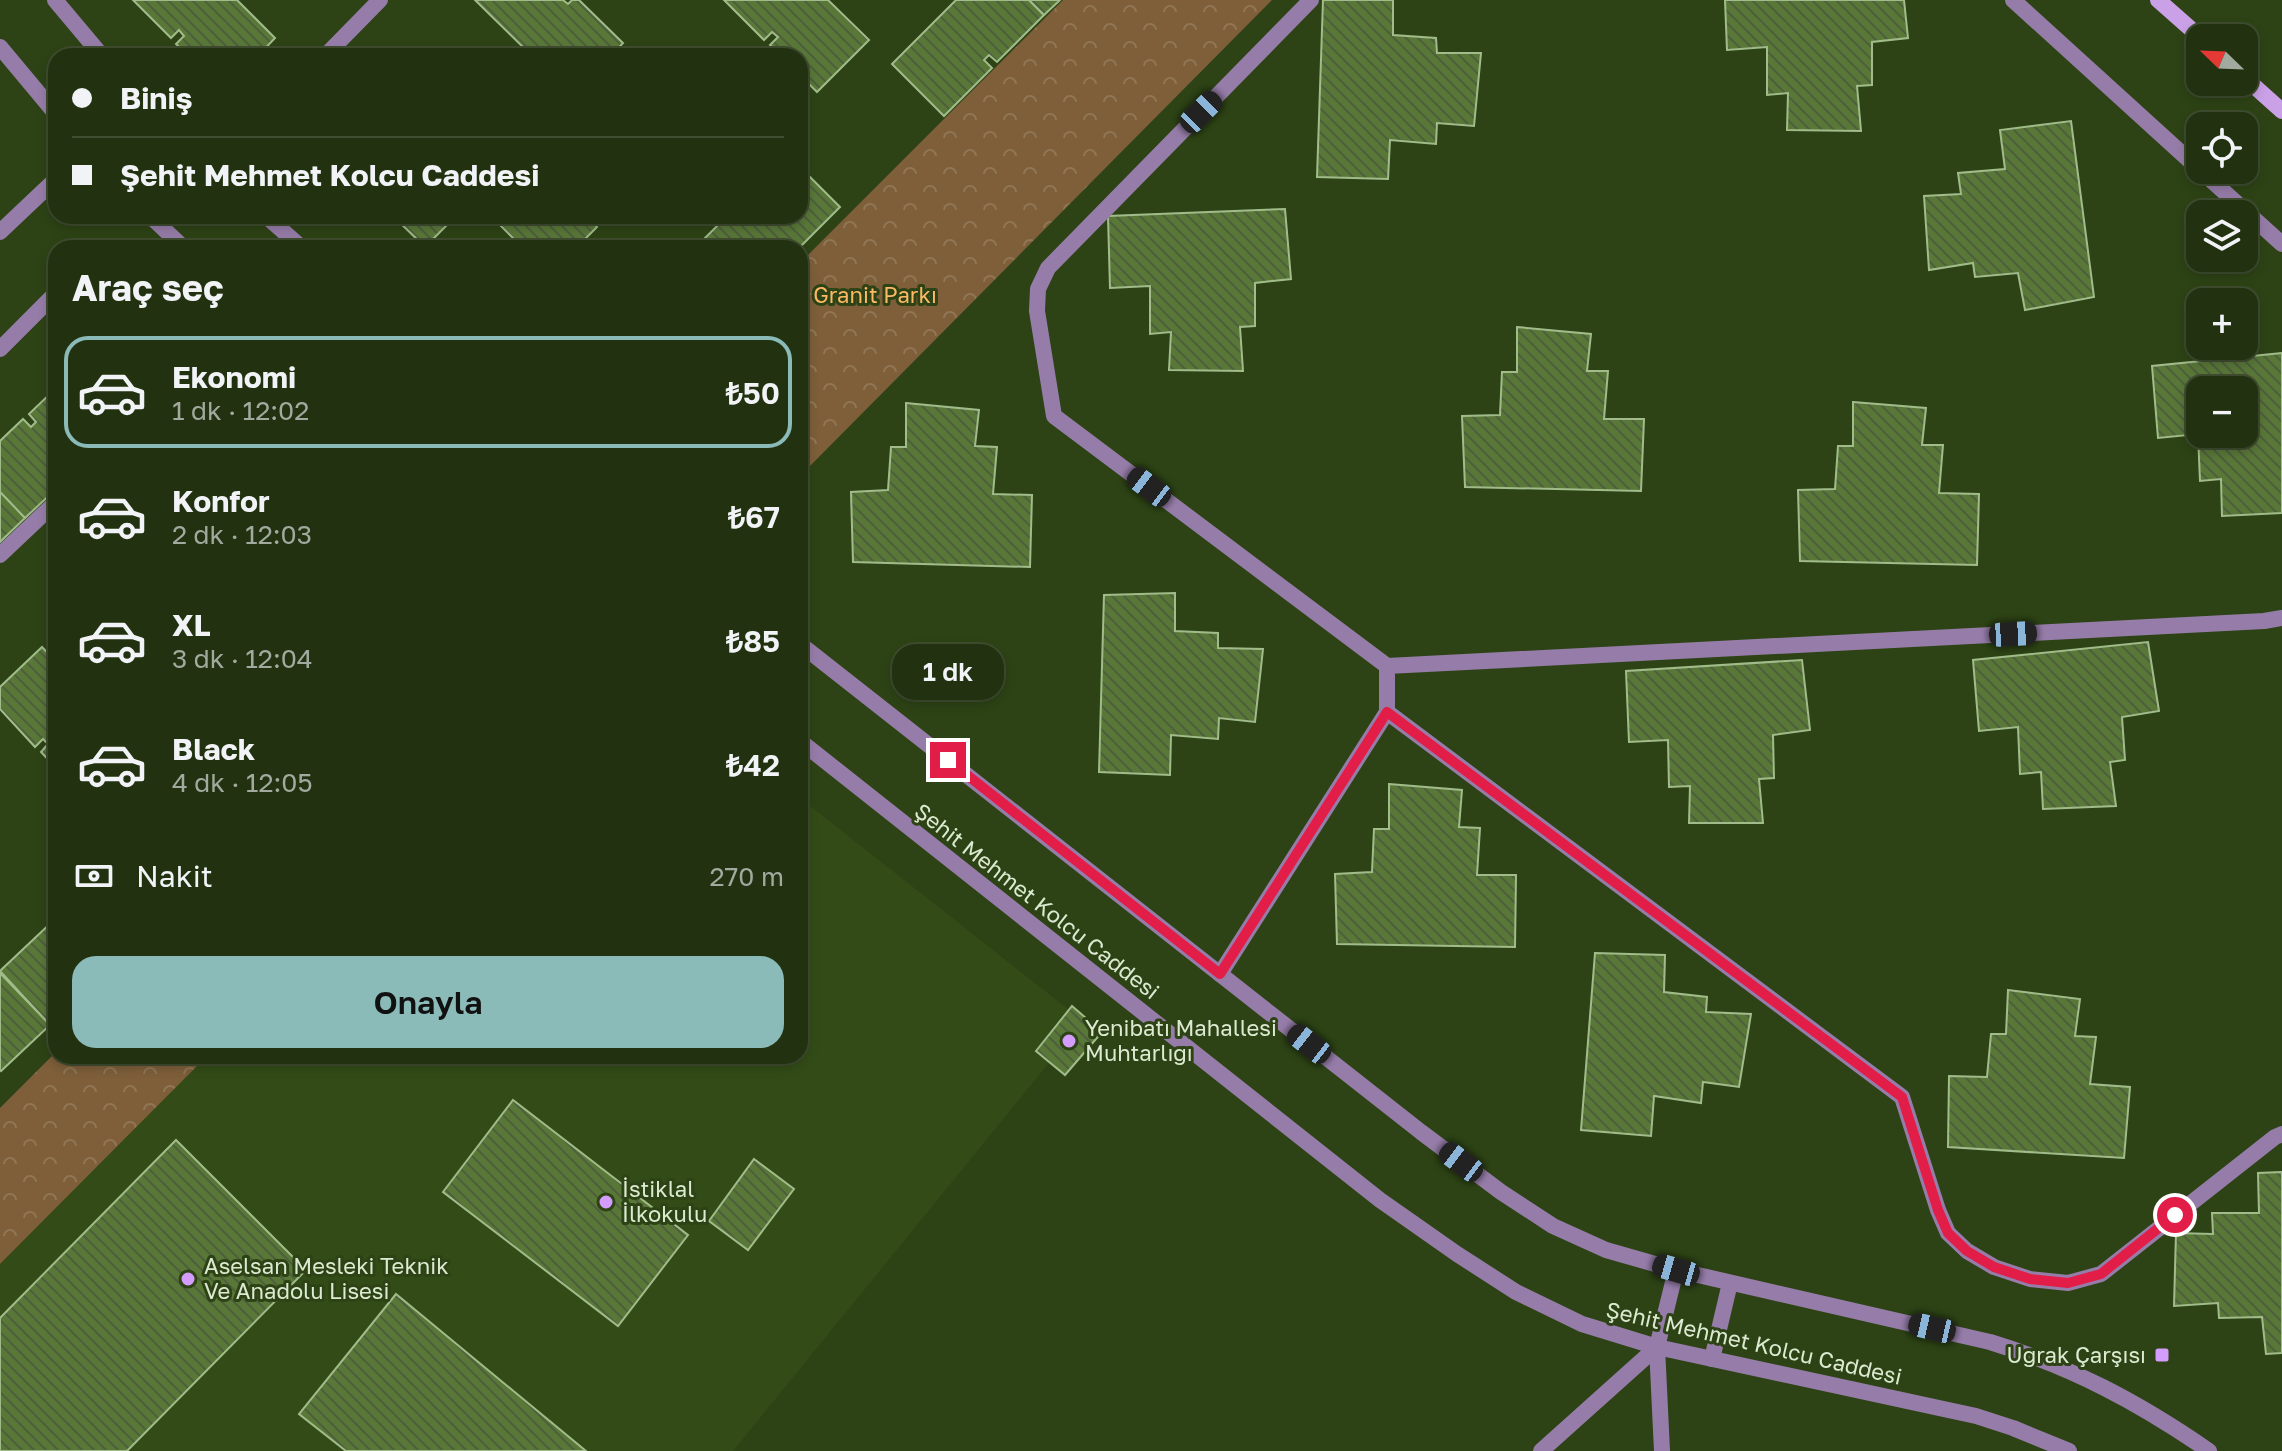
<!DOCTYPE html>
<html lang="tr">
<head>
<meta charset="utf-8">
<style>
  body { margin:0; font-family:"Golos Text",sans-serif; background:#2e3e1e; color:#f1f3f6; height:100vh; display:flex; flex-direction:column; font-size:30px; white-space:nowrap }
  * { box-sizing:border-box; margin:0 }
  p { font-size:26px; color:#a2aa9f }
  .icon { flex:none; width:44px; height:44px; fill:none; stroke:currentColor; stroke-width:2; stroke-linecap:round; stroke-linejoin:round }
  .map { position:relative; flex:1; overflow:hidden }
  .drawer { position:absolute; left:48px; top:240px; width:760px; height:824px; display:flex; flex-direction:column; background:#223210; border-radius:24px; box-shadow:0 4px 12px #0003,0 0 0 2px #3f4d30 }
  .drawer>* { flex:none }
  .hud { position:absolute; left:48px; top:48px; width:760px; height:176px; border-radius:24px; box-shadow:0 4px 12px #0003,0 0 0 2px #3f4d30; display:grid; align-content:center; height:176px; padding:0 24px; background:#223210 }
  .needle { width:52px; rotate:293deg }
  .controls { position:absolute; left:2186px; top:24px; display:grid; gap:16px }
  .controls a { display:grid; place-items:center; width:72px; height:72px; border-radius:16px; background:#223210; box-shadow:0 4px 12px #0003,0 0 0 2px #3f4d30; font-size:40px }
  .end { position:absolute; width:36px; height:36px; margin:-18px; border:10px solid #e11d48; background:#fff; box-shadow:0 0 0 4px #fff }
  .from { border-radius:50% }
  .bubble { position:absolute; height:56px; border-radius:24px; background:#223210; box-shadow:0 4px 12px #0003,0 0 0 2px #3f4d30; font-size:26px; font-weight:600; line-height:56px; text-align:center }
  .car { position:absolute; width:24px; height:48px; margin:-24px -12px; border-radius:10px; box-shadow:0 0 6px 2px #0007; background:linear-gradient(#222 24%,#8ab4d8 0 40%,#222 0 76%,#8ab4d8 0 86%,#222 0) }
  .hud b { display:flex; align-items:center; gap:28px; height:76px; font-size:30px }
  .hud b+b { border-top:2px solid #3f4d30 }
  .hud i { width:20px; height:20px; background:#f1f3f6 }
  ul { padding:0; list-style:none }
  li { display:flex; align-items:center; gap:24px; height:112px; margin:0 16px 12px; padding:0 8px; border:4px solid transparent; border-radius:24px }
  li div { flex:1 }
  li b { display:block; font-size:30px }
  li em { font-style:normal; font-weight:600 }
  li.selected { border-color:#8bbbb9 }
  li>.icon { width:72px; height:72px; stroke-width:1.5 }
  h2 { padding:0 24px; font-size:36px; line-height:96px }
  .pay { display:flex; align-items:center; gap:20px; height:88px; padding:0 24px; font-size:30px }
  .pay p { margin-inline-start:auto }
  .cta { display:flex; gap:16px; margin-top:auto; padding:16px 24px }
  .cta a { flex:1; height:92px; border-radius:24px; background:#8bbbb9; color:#111; font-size:32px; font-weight:600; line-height:92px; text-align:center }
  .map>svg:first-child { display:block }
  .built { fill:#334c17 }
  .forest { fill:url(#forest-crowns) }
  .building { fill:url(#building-back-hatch); stroke:#a1bc8a; stroke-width:2; fill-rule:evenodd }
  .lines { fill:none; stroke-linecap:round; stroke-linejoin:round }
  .minor { stroke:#967da9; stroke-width:16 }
  .tertiary { stroke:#967da9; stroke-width:16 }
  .secondary { stroke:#caa0e7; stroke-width:16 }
  .route { stroke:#e11d48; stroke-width:10 }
  .poi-dot { fill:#d49cfb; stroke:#2d4315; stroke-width:3 }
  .labels { text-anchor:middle; stroke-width:6; stroke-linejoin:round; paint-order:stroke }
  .park-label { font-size:22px; fill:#fdb965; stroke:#2d4315 }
  .street-label { font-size:22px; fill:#dcead1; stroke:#2d4315 }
  .poi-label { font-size:22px; fill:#dcead1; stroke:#2d4315; text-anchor:start }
</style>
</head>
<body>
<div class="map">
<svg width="2282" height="1451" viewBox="0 0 2282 1451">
  <defs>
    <pattern id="forest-crowns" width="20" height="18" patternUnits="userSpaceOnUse" patternTransform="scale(2)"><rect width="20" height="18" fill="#7e5f3a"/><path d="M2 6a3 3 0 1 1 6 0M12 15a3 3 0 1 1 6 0" fill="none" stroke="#907655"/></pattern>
    <pattern id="building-back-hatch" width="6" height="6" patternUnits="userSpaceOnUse" patternTransform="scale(2)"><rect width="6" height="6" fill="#597838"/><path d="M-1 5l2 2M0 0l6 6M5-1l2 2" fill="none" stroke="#4e5f3c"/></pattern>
  </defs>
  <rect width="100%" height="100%" fill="#2d4315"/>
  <polygon class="built" points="800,798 1083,1021 733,1451 0,1451 0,1264 207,1056 800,1056"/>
  <g class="forest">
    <polygon points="1063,0 1272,0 800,476 800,263"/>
    <polygon points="56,1052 56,1056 207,1056 0,1264 0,1108"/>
  </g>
  <g class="building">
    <polygon points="133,0 237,0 275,38 258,56 189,56 176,44 184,36 179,30 171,38"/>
    <polygon points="475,0 563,0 568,4 572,0 579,0 623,43 611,56 532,56"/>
    <polygon points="724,0 828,0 869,40 817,92 800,75 800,56 781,56 770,45 778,37 772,32 764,40"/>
    <polygon points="956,0 1029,0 1044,15 997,62 989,55 984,60 992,68 944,116 892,64"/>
    <polygon points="1029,0 1060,0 1044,15"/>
    <polygon points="1323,0 1393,0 1393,35 1436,38 1437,53 1481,53 1474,126 1437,123 1436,144 1390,140 1388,179 1317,177"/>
    <polygon points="1725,0 1904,0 1908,38 1872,42 1872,85 1857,86 1861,131 1787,130 1788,93 1767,95 1767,47 1727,50"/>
    <polygon points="2071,121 2094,297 2025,310 2018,273 1975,277 1973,263 1929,270 1924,196 1961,194 1958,173 2005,169 2000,130"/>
    <polygon points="800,167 840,207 799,248 695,248 727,216 800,216"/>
    <polygon points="1285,209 1291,279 1255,283 1255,326 1240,327 1243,371 1169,370 1171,332 1150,334 1150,286 1110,288 1108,216"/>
    <polygon points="393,216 456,216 425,247"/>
    <polygon points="505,216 593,216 590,220 597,227 576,248 523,248 498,223"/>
    <polygon points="1517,327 1591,334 1587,371 1608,371 1604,419 1644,419 1641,491 1465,487 1462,416 1500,415 1502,372 1517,372"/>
    <path d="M2282,353V513L2222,516L2221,479L2200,481L2198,434L2158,438L2152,366ZM2200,390H2244V434H2200Z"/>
    <polygon points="56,388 56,489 25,518 0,492 0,441 23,419 31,427 36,422 29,414"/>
    <polygon points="1853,402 1926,408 1922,445 1943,445 1939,493 1979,494 1977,565 1800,561 1798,490 1835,489 1838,446 1853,446"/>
    <polygon points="906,403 979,410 975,446 997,447 993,494 1032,495 1030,567 853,562 851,492 888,490 891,447 906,447"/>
    <polygon points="0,492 25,518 0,542"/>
    <polygon points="1175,593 1175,631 1218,633 1218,648 1263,649 1255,722 1219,718 1218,739 1171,735 1170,775 1099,772 1104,595"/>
    <polygon points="2148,642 2159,711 2122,717 2125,760 2110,762 2116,806 2043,809 2041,772 2020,774 2018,727 1979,731 1973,660"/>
    <polygon points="42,647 56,662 56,768 41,752 48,744 43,739 35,747 0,709 0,687"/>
    <polygon points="1802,660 1810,730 1773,735 1774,778 1759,779 1763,823 1689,823 1690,786 1669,787 1668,740 1629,742 1626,671"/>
    <polygon points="1389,784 1462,790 1459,827 1480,828 1477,875 1516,875 1515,947 1337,944 1335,874 1372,872 1374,829 1389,829"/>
    <polygon points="56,918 56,1019 50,1025 0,971"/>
    <polygon points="1595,953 1665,955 1664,992 1707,997 1706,1012 1751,1014 1739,1087 1703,1082 1701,1103 1654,1096 1651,1136 1581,1130"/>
    <polygon points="0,973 50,1025 1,1071 0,1070"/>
    <polygon points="2008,990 2080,999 2075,1036 2096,1037 2090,1084 2130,1087 2124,1158 1948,1147 1949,1076 1987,1077 1991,1034 2006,1034"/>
    <polygon points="1072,1006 1102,1032 1065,1075 1036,1051"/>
    <polygon points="513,1100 688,1235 618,1326 443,1192"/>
    <polygon points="176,1140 306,1270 127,1451 0,1451 0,1318"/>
    <polygon points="754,1159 794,1189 748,1250 709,1221"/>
    <polygon points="2282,1172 2282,1353 2266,1354 2262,1317 2219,1318 2218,1303 2174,1306 2176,1233 2213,1234 2212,1213 2259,1213 2258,1173"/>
    <polygon points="396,1294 586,1451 346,1451 299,1414"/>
  </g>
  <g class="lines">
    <g class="minor">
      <polyline points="2013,0 2200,170"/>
      <polyline points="325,56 380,0"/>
      <polyline points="2200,170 2282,244"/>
      <polyline points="0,349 56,293"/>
      <polyline points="0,555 56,502"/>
      <polyline points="1387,666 2264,621 2282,618"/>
      <polyline points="1387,712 1902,1097 1938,1210 1948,1233 1967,1251 1994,1267 2030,1279 2068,1283 2101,1274 2275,1137 2282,1134"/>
      <polyline points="1220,974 1387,712 1387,666 1054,416 1037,311 1038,289 1048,268 1311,0"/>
      <polyline points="1657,1347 1662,1451"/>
    </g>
    <g class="tertiary">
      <polyline points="55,0 102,56"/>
      <polyline points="0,47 56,114"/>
      <polyline points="150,216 184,248"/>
      <polyline points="266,216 302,248"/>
      <polyline points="0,232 56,179"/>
      <path d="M800,644L1421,1132L1501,1192L1553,1226L1606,1250L1676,1270L1990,1342C2072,1367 2138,1402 2209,1451"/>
      <polyline points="800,741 1380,1200 1457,1254 1516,1292 1582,1324 1657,1347 1976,1416 2013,1428 2069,1451"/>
      <polyline points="1712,1359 1730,1283"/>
      <polyline points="1541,1451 1657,1347 1676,1270"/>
    </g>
    <g class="secondary">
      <polyline points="2158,0 2201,38"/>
      <polyline points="2244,77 2282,111"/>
    </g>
  </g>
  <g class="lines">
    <polyline class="route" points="948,760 1220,974 1387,712 1902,1097 1938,1210 1948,1233 1967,1251 1994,1267 2030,1279 2068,1283 2101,1274 2175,1215"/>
  </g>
  <g class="poi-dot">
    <circle cx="1069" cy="1041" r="8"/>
    <circle cx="606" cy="1202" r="8"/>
    <circle cx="188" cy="1279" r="8"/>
    <rect x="2154" y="1347" width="16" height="16" rx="4"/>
  </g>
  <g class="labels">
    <g class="park-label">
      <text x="875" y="303">Granit Parkı</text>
    </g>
    <g class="street-label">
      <text transform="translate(1037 901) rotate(38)" y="8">Şehit Mehmet Kolcu Caddesi</text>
      <text transform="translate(1754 1343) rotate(13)" y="8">Şehit Mehmet Kolcu Caddesi</text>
    </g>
    <g class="poi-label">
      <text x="1085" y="1036">Yenibatı Mahallesi<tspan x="1085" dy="25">Muhtarlığı</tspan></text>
      <text x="622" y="1197">İstiklal<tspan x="622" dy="25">İlkokulu</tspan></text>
      <text x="204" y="1274">Aselsan Mesleki Teknik<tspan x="204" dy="25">Ve Anadolu Lisesi</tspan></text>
      <text x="2146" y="1363" text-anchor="end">Uğrak Çarşısı</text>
    </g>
  </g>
</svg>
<div class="controls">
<a><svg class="needle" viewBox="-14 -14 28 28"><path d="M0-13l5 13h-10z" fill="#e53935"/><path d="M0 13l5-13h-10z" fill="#a2aa9f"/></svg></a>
<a><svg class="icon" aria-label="locate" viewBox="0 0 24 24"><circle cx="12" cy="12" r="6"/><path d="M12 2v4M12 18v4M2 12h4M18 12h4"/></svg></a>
<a><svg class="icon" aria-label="layers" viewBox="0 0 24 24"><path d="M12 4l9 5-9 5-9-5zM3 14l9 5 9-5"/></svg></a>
<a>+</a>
<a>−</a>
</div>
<i class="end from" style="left:2175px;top:1215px"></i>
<i class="end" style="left:948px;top:760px"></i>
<div class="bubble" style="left:892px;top:644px;width:112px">1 dk</div>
<i class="car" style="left:1201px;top:112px;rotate:45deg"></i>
<i class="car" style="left:1149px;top:487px;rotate:307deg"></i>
<i class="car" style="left:2013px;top:634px;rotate:87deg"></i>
<i class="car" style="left:1309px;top:1044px;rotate:308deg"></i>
<i class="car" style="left:1461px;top:1162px;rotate:307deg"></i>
<i class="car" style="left:1676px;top:1270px;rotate:286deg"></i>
<i class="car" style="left:1932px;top:1328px;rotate:283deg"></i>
<div class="hud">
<b><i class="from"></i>Biniş</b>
<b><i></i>Şehit Mehmet Kolcu Caddesi</b>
</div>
<section class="drawer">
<h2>Araç seç</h2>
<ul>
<li class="selected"><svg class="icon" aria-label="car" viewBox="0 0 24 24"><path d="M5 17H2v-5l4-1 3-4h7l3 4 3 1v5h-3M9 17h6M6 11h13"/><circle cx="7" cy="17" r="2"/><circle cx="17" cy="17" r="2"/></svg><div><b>Ekonomi</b><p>1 dk · 12:02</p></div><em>₺50</em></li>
<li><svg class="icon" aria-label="car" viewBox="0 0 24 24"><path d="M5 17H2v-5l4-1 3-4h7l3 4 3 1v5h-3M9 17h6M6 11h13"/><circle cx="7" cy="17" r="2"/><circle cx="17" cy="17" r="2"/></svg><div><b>Konfor</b><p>2 dk · 12:03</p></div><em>₺67</em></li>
<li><svg class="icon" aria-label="car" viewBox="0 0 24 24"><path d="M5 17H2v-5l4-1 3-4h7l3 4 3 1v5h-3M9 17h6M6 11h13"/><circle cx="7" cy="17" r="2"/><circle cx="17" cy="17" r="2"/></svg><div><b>XL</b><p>3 dk · 12:04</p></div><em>₺85</em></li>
<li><svg class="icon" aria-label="car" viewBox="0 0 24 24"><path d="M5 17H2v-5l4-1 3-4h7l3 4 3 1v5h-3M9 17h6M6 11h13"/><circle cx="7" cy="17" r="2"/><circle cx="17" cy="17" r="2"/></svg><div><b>Black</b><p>4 dk · 12:05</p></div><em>₺42</em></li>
</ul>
<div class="pay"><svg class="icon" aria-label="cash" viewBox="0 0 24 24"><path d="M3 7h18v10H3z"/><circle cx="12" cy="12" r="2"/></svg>Nakit<p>270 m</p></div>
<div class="cta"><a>Onayla</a></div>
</section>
</div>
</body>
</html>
